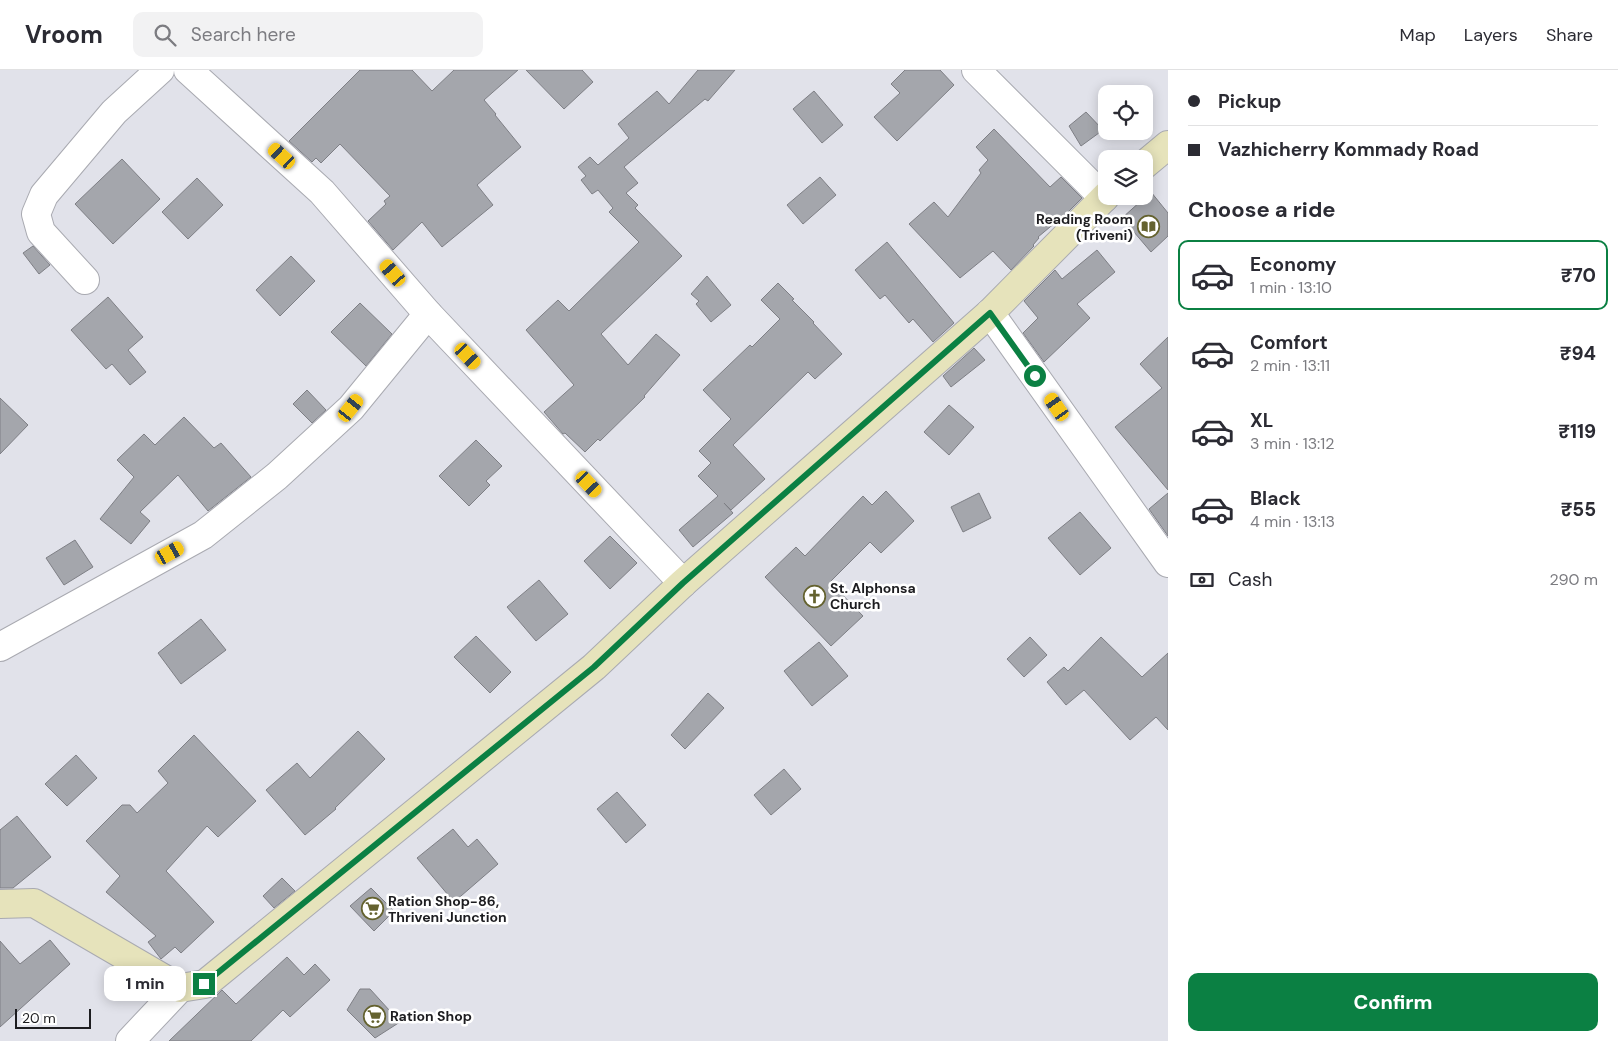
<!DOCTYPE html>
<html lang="en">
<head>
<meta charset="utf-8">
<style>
  body { margin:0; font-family:"DM Sans",sans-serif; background:#f2f2f3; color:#2b2b33; height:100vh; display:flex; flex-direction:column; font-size:19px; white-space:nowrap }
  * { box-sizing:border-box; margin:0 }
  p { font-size:16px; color:#7c7c81 }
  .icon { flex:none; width:28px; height:28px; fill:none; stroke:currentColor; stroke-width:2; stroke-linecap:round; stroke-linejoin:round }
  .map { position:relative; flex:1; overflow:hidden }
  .side { display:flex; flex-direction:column; background:#fff; width:450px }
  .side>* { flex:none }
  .banner { display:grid; align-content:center; height:110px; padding:0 20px; background:#fff }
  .tools { position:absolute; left:1098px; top:15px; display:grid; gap:10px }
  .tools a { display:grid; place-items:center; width:55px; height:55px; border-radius:10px; background:#fff; box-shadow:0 2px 12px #0003; font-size:25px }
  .scale { position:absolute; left:15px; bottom:12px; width:76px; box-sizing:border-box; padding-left:5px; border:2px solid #1d1d20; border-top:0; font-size:14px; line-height:18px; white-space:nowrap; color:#1d1d20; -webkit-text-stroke:4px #fff; paint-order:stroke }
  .end { position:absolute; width:22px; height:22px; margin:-11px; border:6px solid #0b8043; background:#fff; box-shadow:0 0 0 2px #fff }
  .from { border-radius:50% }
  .bubble { position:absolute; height:35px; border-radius:10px; background:#fff; box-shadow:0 2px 12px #0003; font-size:16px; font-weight:800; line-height:35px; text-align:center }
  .car { position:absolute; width:15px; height:30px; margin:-15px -8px; border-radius:6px; box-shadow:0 0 4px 1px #0007; background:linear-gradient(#f5c518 24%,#345 0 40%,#f5c518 0 76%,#345 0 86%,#f5c518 0) }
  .banner b { display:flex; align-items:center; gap:18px; height:48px; font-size:19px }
  .banner b+b { border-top:1px solid #e1e1e2 }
  .banner i { width:12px; height:12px; background:#2b2b33 }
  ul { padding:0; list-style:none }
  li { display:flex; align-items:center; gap:15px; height:70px; margin:0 10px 8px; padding:0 10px; border:2px solid transparent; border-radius:10px }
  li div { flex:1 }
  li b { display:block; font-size:19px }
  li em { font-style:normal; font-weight:800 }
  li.selected { border-color:#0b8043 }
  li>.icon { width:45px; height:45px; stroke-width:1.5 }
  h2 { padding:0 20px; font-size:22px; line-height:60px }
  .pay { display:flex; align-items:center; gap:12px; height:55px; padding:0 20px; font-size:19px }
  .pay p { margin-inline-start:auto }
  .button { display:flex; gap:10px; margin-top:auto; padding:10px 20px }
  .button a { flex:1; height:58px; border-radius:10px; background:#0b8043; color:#fff; font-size:20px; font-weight:800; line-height:58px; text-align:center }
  header { display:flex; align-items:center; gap:30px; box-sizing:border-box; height:70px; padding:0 25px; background:#fff; border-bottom:1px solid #e1e1e2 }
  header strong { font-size:24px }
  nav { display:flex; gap:28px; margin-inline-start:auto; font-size:18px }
  .search { width:350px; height:45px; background:#f2f2f3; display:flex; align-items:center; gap:12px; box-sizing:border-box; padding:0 18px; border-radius:10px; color:#7c7c81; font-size:19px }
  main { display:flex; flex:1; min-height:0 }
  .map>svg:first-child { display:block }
  .building { fill:#a4a6ac; stroke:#7e7f85 }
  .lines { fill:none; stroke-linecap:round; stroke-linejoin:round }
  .minor-casing { stroke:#a9aab1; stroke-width:30 }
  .secondary-casing { stroke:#a9aab1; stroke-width:30 }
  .minor { stroke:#fff; stroke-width:28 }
  .secondary { stroke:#e6e3bb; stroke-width:28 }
  .route { stroke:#0b8043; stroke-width:6 }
  .labels { text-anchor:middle; stroke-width:5; stroke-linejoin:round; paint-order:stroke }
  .poi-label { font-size:14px; font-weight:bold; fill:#1d1d20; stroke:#fff; text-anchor:start }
</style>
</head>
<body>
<header>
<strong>Vroom</strong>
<div class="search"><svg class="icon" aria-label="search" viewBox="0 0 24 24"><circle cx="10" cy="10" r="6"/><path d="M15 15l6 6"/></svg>Search here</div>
<nav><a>Map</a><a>Layers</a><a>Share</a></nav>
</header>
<main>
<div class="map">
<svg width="1168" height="971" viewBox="0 0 1168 971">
  <rect width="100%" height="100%" fill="#e1e2ea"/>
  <g class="building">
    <polygon points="360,0 412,0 432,21 454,0 518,0 484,30 496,44 495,45 521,77 477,115 493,135 442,177 422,152 393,180 368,151 386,134 384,131 390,126 340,74 321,93 316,88 312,92 289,71"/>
    <polygon points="526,0 582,0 593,12 564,39"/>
    <polygon points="698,0 735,0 708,31 705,29 624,97 638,113 626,123 638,135 635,138 682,186 601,264 628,295 656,264 680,285 644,326 645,327 600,371 598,369 585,382 565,363 563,364 544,342 574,315 526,260 558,230 569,241 639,172 609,142 613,138 598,120 592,124 581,110 586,106 578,97 590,87 598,95 629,68 618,54 657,21 669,34"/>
    <polygon points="905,0 940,0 954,15 897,71 874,47 900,23 891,14"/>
    <polygon points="814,21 843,55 822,73 793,39"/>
    <polygon points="1086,42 1103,60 1081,76 1069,56"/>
    <polygon points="994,59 1050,117 1061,107 1082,128 1068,142 1038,167 1039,168 1033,175 1034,176 1011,200 993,181 960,208 909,154 934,132 948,147 981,103 979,100 988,90 976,77"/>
    <polygon points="122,89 160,129 113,174 75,134"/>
    <polygon points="820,107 836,125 803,154 787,135"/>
    <polygon points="197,108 223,135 188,169 162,142"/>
    <polygon points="1151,122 1168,143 1168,166 1151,182 1122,148"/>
    <polygon points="887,172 954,253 933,272 913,249 909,253 885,225 880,229 855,200"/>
    <polygon points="33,176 50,195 39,204 23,183"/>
    <polygon points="1097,180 1115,202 1077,234 1090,248 1044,292 1023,263 1038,248 1024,231 1055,200 1062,209"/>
    <polygon points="291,186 315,211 280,246 256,220"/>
    <polygon points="707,206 731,235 711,252 696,234 699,231 691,224"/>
    <polygon points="778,213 794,229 792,230 814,252 813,253 842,284 815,309 808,302 733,375 765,409 731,440 724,433 733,443 693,477 679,460 718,426 698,406 711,393 699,381 731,349 703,320 750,275 752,277 780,249 761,230"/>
    <polygon points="108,227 143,267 128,280 146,302 130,315 112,294 106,299 71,260"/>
    <polygon points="360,233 392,264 366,296 331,262"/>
    <polygon points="1168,267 1168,420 1115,357 1162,318 1140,294"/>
    <polygon points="974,278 985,290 951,317 943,306"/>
    <polygon points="307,320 326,340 312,353 293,334"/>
    <polygon points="0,328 28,355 0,384"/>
    <polygon points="949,335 974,357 949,385 924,362"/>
    <polygon points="184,347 214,378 221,373 251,407 208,441 178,405 140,442 150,451 131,474 100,449 134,407 117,390 144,364 155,375"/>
    <polygon points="476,370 502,396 486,411 490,415 469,436 439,406"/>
    <polygon points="886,421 914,451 881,483 870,472 830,512 863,546 831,576 765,507 796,477 805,486 863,426 872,435"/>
    <polygon points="979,423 991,448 963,462 951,437"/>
    <polygon points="1168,423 1168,466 1149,439"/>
    <polygon points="1080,442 1111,478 1080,505 1048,468"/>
    <polygon points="610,466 637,493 610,519 584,491"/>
    <polygon points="75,470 93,497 64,515 46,488"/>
    <polygon points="539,510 568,544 536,571 507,537"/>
    <polygon points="201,549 226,580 181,614 158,583"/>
    <polygon points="476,566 511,602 490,623 454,587"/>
    <polygon points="1030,567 1047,585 1024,607 1007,589"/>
    <polygon points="1101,567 1142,607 1168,583 1168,660 1156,647 1130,670 1084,620 1066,635 1047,612 1064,597 1068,601"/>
    <polygon points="819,572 848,606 812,636 784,601"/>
    <polygon points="708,623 724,638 685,679 671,665"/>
    <polygon points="358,661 385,689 335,738 336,739 305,765 266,720 297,693 310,708"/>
    <polygon points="194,665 256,731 218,767 207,756 166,801 214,852 181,883 175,877 161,889 148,872 156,866 106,822 120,806 86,771 122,735 130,735 137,743 168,713 158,701"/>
    <polygon points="76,685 97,708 67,736 45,714"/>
    <polygon points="784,699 801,719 771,745 754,725"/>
    <polygon points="617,722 646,755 626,773 597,739"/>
    <polygon points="17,746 51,787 13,818 0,818 0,760"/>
    <polygon points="453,759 468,777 477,769 498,794 454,832 417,788"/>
    <polygon points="282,808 295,821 274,838 263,826"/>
    <polygon points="371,818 394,841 374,861 350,836"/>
    <polygon points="50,870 70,894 0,957 0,871 20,894"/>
    <polygon points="287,887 304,905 315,894 330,910 290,947 283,940 251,971 169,971 222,920 236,934"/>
    <polygon points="360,919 370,919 400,952 375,968 347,940"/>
  </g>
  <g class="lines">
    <defs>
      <g id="minor">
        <polyline points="188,0 322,122 428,244 683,513"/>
        <polyline points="976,0 1104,128"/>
        <polyline points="85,210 41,162 36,144 44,125 114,42 160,0"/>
        <polyline points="990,243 1168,493"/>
        <polyline points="0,577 203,465 277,406 351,338 428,244"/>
        <polyline points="130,971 180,918"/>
      </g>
      <g id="secondary">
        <polyline points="1144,95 1168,75"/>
        <polyline points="0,834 34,833 180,918 205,914 594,597 683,513 990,243 1106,126"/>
      </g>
    </defs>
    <use href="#minor" class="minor-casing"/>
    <use href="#secondary" class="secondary-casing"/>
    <use href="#minor" class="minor"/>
    <use href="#secondary" class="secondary"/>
  </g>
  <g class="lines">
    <polyline class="route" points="204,914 594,597 683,513 990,243 1035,306"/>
  </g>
  <defs>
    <symbol id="library-ring" viewBox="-11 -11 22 22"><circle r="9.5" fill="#fff" stroke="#64622f" stroke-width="1.5"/><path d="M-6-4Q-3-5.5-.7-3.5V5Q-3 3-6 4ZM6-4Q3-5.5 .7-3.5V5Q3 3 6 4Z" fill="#64622f"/></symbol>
    <symbol id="church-ring" viewBox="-11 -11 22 22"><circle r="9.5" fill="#fff" stroke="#64622f" stroke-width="1.5"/><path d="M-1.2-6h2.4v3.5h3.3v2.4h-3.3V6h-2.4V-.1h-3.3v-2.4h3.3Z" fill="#64622f"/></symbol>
    <symbol id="supermarket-ring" viewBox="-11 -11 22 22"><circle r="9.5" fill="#fff" stroke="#64622f" stroke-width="1.5"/><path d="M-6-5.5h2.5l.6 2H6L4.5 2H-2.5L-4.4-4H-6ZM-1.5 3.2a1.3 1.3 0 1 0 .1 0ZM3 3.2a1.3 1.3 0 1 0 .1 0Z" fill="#64622f"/></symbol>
  </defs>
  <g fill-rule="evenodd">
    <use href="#library-ring" x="1136" y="144" width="25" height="25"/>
    <use href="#church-ring" x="802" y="514" width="25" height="25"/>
    <use href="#supermarket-ring" x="360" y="826" width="25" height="25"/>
    <use href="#supermarket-ring" x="362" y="934" width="25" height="25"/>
  </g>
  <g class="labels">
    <g class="poi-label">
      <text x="1133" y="154" text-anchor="end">Reading Room<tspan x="1133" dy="16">(Triveni)</tspan></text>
      <text x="830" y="523">St. Alphonsa<tspan x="830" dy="16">Church</tspan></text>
      <text x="388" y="836">Ration Shop-86,<tspan x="388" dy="16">Thriveni Junction</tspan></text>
      <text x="390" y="951">Ration Shop</text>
    </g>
  </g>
</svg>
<div class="tools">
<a><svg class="icon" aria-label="locate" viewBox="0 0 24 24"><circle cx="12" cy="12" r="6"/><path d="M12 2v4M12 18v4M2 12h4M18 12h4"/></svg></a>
<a><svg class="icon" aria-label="layers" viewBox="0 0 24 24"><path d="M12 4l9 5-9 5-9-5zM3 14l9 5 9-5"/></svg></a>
</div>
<div class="scale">20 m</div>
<i class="end from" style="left:1035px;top:306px"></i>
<i class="end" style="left:204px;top:914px"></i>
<div class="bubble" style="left:104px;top:896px;width:82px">1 min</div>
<i class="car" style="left:282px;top:86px;rotate:312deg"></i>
<i class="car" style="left:393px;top:203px;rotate:319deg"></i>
<i class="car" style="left:468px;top:286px;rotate:137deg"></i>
<i class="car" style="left:1057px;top:337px;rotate:325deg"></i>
<i class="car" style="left:351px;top:338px;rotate:39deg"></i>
<i class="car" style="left:589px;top:414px;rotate:137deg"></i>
<i class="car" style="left:170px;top:483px;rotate:61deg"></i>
</div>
<section class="side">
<div class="banner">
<b><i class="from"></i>Pickup</b>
<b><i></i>Vazhicherry Kommady Road</b>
</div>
<h2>Choose a ride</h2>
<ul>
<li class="selected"><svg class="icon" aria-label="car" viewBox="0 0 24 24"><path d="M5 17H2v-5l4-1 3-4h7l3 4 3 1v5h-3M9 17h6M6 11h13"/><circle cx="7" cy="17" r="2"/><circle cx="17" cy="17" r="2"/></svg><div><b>Economy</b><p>1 min · 13:10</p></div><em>₹70</em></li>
<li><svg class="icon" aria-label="car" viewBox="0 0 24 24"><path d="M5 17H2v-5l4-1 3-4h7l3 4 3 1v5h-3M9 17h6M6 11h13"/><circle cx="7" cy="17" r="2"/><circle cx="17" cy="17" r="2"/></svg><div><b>Comfort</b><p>2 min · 13:11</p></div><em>₹94</em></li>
<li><svg class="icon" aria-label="car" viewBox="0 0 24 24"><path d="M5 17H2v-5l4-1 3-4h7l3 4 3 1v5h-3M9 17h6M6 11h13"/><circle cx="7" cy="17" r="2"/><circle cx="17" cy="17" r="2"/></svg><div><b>XL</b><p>3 min · 13:12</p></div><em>₹119</em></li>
<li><svg class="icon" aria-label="car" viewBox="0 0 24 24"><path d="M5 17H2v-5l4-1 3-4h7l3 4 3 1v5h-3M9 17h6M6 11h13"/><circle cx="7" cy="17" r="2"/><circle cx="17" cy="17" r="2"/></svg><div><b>Black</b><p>4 min · 13:13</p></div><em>₹55</em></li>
</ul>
<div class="pay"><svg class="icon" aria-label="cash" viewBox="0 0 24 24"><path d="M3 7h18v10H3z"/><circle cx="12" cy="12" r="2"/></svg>Cash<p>290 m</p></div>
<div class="button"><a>Confirm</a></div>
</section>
</main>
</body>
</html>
